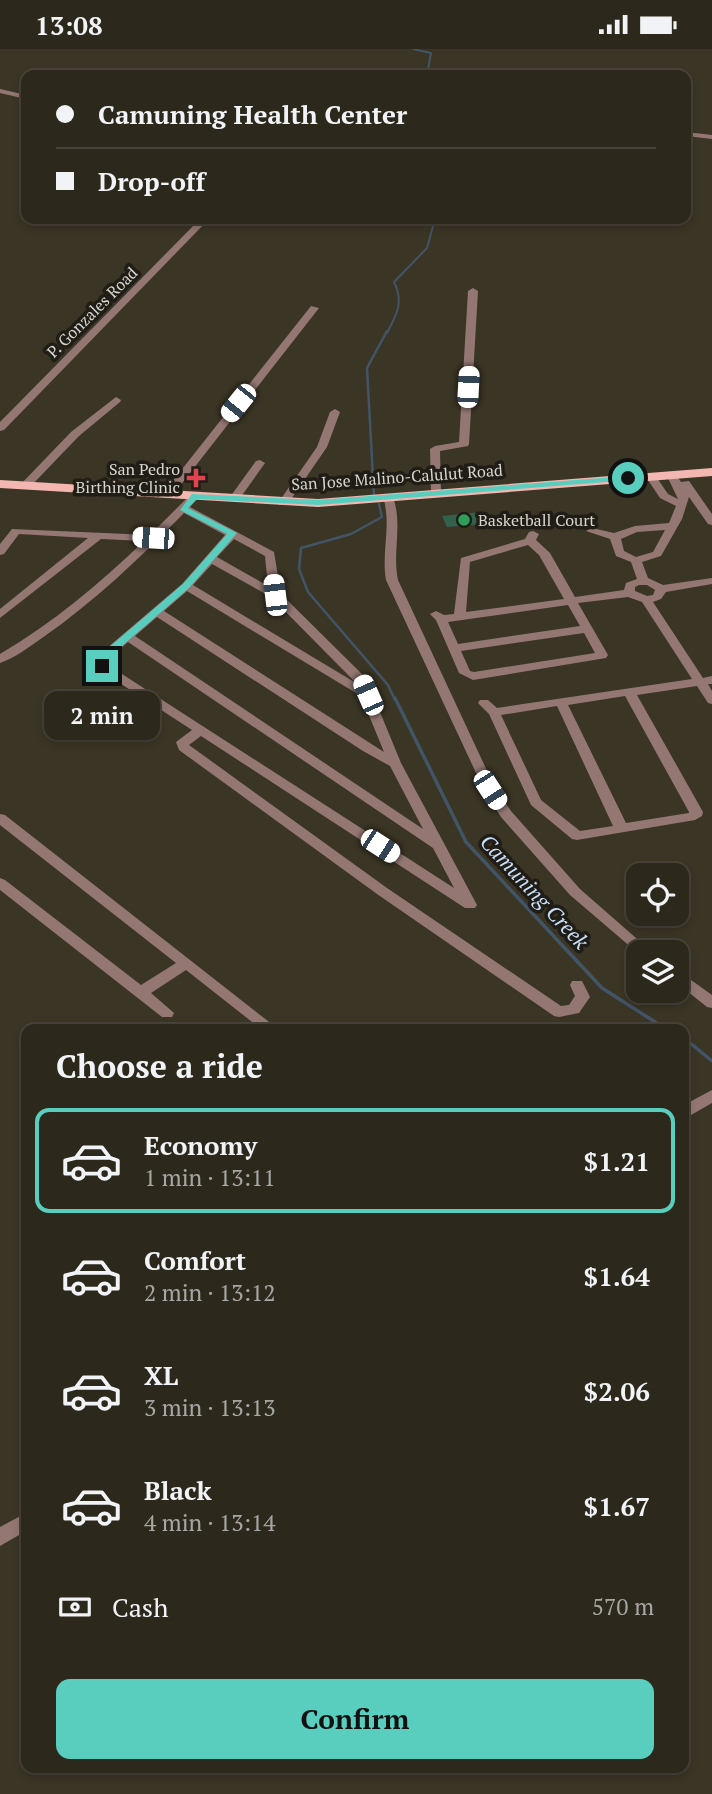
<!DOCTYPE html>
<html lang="en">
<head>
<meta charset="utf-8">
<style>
  body { margin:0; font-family:"PT Serif",serif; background:#343025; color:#f1f3f6; height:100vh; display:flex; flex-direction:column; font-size:26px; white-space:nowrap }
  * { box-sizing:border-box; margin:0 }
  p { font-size:23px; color:#a6a6a3 }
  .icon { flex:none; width:38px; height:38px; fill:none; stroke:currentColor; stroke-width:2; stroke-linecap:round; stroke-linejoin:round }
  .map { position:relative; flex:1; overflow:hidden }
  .side { position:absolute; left:21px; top:975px; width:668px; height:749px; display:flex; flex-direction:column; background:#2c281c; border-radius:14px; box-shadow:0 4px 10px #0003,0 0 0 2px #48443b }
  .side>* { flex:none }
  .top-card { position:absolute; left:21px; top:21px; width:670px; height:154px; border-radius:14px; box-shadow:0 4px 10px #0003,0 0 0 2px #48443b; display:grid; align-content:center; height:154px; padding:0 35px; background:#2c281c }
  .fabs { position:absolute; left:626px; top:814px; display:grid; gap:14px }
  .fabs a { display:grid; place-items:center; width:63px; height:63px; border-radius:14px; background:#2c281c; box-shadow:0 4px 10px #0003,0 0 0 2px #48443b; font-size:35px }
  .end { position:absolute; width:32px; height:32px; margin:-16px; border:9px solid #59cebe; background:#111; box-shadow:0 0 0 4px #111 }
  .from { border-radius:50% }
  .bubble { position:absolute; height:49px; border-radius:14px; background:#2c281c; box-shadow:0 4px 10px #0003,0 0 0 2px #48443b; font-size:23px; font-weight:600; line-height:49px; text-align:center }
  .car { position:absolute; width:21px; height:42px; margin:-21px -10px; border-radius:9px; box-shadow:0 0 5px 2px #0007; background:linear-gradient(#fff 24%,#345 0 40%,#fff 0 76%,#345 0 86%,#fff 0) }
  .top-card b { display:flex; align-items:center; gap:24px; height:66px; font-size:26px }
  .top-card b+b { border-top:2px solid #48443b }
  .top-card i { width:18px; height:18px; background:#f1f3f6 }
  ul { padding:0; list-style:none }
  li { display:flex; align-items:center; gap:21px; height:105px; margin:0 14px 10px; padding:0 21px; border:4px solid transparent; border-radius:14px }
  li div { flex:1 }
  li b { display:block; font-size:26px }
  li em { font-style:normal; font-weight:600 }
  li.active { border-color:#59cebe }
  li>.icon { width:63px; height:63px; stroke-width:1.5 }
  h2 { padding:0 35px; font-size:32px; line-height:84px }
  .pay { display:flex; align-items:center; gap:18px; height:77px; padding:0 35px; font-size:26px }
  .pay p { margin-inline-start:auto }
  .cta { display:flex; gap:14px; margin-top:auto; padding:14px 35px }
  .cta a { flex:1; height:80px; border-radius:14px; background:#59cebe; color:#111; font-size:28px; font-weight:600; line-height:80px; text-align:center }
  .status { display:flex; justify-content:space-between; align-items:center; height:49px; padding:0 35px; background:#2c281c; direction:ltr }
  .status svg { height:19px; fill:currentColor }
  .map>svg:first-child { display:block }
  .green { fill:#33614c }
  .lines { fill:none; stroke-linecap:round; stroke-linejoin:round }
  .stream-far2 { stroke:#425567; stroke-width:2 }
  .stream-far1 { stroke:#425567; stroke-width:2.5 }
  .stream { stroke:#425567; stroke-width:3.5 }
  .minor { fill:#947773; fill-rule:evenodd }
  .major { fill:#f3b6b0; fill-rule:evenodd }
  .route { fill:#59cebe }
  .health-dot { fill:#e0444e; stroke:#1f1d16; stroke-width:2.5 }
  .leisure-dot { fill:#2e9e5b; stroke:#1f1d16; stroke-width:2.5 }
  .labels { text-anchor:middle; stroke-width:7; stroke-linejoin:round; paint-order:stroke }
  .far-street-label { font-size:16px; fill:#d8d5cb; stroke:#1f1d16 }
  .far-poi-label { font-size:16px; fill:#d8d5cb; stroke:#1f1d16; text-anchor:end }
  .water-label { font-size:21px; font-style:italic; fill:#c8dffb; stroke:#1f1d16 }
</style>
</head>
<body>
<div class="status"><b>13:08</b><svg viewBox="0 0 49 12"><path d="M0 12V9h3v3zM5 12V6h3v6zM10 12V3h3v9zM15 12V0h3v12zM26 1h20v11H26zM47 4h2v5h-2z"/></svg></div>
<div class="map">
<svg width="712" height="1745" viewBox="0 0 712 1745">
  <rect width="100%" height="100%" fill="#3b3525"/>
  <polygon class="green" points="481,463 485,475 447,478 442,467"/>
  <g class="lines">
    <g class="stream-far2">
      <polyline points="413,0 431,4 427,26"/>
      <path d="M387,284C397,265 404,253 394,233L427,199L435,170"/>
    </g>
    <g class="stream-far1">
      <polyline points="374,447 367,319 387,282"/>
      <polyline points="379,455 382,468 351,485 301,499 299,520 308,543 388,636 395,651"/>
    </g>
    <g class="stream">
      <polyline points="395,649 466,793 602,939 666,980"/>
      <polyline points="684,989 712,1012"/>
    </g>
    <g class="minor">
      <polygon points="0,40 26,46 26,50 0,44"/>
      <polygon points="686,83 712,86 712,90 686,87"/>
      <polygon points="200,170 209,170 4,381 0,382 0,373"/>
      <polygon points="473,239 478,242 469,395 468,397 440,402 441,444 436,447 431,444 430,400 435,397 459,393 468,242"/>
      <polygon points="311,257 319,259 172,447 164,447 164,443"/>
      <polygon points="116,348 121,351 120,353 79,387 29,439 21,439 21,435 71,383"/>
      <polygon points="335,360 340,363 327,398 287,456 279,456 278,454 317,398 330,363"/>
      <polygon points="260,411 265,414 238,452 230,452 230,448 256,412"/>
      <path d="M672,424L676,425L681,433L689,432L712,465V476L708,475L689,448L682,470L661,507L642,513L648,529L663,536L712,529V535L666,543L661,550L653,553L703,629L712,627V635H708L712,642V655L708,654L697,637L637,646L703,763L702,767L695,771L577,791L572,790L531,756L489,665L478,654L480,651H488L497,659L692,630L642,553L628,548L578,554L608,606L606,609L473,631L459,624L436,571L430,565L436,562L444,566L454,565L461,509L525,490L529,483L533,482L539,485L536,491L550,504L575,548L624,541L626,534L637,530L631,513L616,507L610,490L586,482L592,479L614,484L635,477L669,474L676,457L660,449L646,428L651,425L655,426L668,445L678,450L667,427ZM665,481L653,503L636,508L624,502L621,490L637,483ZM528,496L539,506L564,550L466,563L470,513ZM639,536H647L655,541L653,546L647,547L635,542V538ZM568,556L580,577L458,595L448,573ZM584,584L595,604L474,623L470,622L461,602ZM625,647L689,763V764L626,774L568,656ZM557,657L613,777L580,782L541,751L501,666Z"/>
      <path d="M195,444L200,447L190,458L274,503L281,545L366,629L401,714L477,856L475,859H465L201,687L189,696L387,839L561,957L569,956L575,947L570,936L572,932H582L590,948L579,964L559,968L554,967L377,845L179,701L176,693L192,681L98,620L96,617L100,605L182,535L225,486L184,464C140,509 94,553 42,589C29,598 15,609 0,614V605C53,574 99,535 144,492L101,490L0,569V560L88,489L19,485L4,505L0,506V495L12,480L150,486L191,445ZM234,490L265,507L268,537L217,508ZM212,515L271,548L356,634L193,536ZM187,542L361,647L384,703L164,562ZM157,568L363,702L390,717L423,780L135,587ZM128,593L433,799L454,839L108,616L110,609Z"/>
      <path d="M388,445L393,448C403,476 392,503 398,531L496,741L511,762L580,840L652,903H639V905L570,846L501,768L484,741L386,531C381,503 392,476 383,448Z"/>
      <polygon points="0,765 5,766 278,980 261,980 186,921 151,944 174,964 172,968 162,968 0,841 0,829 5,831 141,936 176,914 0,776"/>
      <polygon points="677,921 712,946 712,959 707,958 677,934"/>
      <polygon points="712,1041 712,1054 684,1070 684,1056"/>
      <polygon points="26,1464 26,1482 0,1497 0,1478"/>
    </g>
    <polygon class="major" points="712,419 712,427 318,458 0,439 0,431 318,450"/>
  </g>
  <polygon class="route" points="628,427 631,431 318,456 197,450 188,459 237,484 189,539 108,609 105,619 97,617 100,606 183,535 227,485 180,461 192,445 318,451"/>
  <path class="health-dot" d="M192.5 418.5h7v7h7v7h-7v7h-7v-7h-7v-7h7z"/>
  <circle class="leisure-dot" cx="464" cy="471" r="7"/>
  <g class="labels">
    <g class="far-street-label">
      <text transform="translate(92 263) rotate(-45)" y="6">P. Gonzales Road</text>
      <text transform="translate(397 428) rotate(-4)" y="6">San Jose Malino-Calulut Road</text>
    </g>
    <g class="far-poi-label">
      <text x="180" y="426">San Pedro<tspan x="180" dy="18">Birthing Clinic</tspan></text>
      <text x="478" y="477" text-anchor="start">Basketball Court</text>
    </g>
    <g class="water-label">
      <text transform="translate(534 843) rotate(47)" y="7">Camuning Creek</text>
    </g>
  </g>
</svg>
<div class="fabs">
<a><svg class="icon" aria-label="locate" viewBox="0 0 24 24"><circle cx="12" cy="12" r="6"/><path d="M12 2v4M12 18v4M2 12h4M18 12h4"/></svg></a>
<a><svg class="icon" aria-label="layers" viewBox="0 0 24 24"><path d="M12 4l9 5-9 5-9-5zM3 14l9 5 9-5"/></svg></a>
</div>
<i class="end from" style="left:628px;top:429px"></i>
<i class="end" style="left:102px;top:617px"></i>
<div class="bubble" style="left:44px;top:642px;width:116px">2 min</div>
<i class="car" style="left:468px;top:338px;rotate:3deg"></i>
<i class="car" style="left:238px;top:354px;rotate:219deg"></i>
<i class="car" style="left:153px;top:489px;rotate:274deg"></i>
<i class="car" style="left:275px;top:546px;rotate:353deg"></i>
<i class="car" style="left:368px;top:646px;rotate:336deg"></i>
<i class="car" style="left:490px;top:741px;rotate:147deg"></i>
<i class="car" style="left:380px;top:797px;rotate:123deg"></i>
<div class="top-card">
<b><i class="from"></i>Camuning Health Center</b>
<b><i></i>Drop-off</b>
</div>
<section class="side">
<h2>Choose a ride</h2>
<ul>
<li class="active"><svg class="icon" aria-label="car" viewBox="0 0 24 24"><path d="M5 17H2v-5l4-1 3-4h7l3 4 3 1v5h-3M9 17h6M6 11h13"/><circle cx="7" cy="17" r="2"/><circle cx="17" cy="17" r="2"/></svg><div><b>Economy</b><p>1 min · 13:11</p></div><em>$1.21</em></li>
<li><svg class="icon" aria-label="car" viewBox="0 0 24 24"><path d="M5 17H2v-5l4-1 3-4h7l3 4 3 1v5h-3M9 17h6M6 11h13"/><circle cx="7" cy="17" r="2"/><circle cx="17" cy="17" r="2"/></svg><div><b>Comfort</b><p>2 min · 13:12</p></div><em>$1.64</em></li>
<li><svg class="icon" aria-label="car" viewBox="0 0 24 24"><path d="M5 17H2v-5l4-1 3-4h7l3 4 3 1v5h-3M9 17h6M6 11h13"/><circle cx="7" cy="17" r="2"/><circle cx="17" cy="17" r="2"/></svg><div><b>XL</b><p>3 min · 13:13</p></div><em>$2.06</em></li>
<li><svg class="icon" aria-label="car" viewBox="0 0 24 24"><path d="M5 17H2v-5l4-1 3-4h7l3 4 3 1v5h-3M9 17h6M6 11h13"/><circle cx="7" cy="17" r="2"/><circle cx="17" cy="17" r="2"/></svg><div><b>Black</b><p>4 min · 13:14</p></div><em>$1.67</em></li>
</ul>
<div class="pay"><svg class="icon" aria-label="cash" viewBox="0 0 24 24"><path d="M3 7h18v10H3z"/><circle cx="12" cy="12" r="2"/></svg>Cash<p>570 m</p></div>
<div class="cta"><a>Confirm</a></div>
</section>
</div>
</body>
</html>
